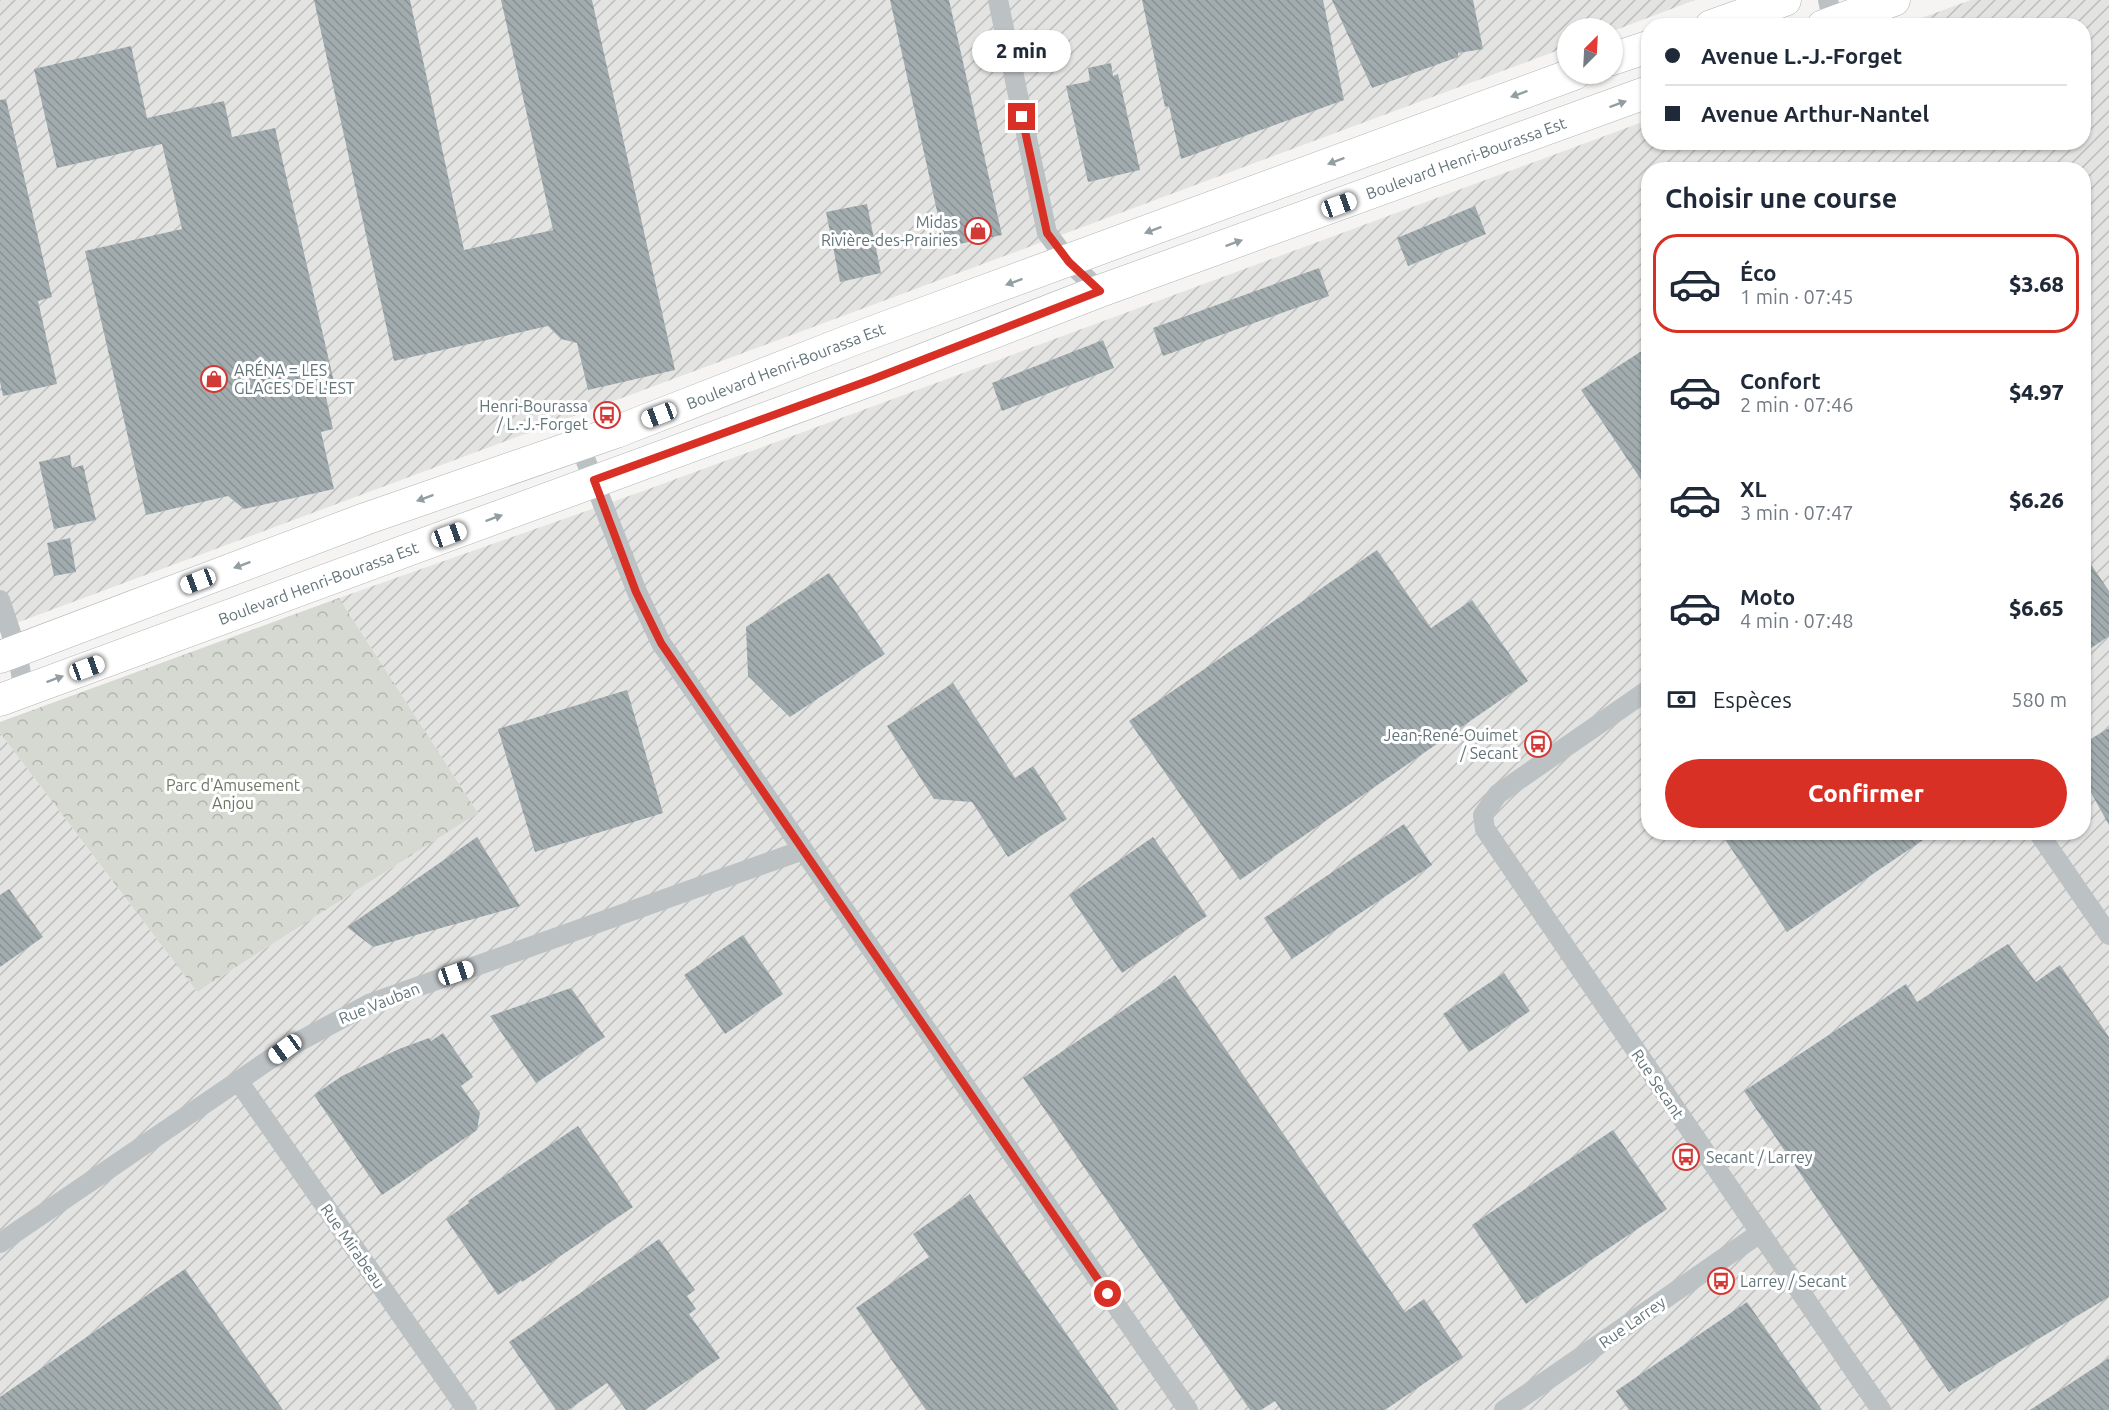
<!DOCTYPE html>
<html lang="fr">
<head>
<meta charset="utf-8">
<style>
  body { margin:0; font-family:Ubuntu,sans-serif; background:#f2f2f3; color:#1f2937; height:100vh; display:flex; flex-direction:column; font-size:22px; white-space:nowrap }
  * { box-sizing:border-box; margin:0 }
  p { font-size:20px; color:#747a83 }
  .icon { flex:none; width:33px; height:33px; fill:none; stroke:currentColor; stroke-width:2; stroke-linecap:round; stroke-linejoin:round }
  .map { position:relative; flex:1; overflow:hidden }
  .details { position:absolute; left:1641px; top:162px; width:450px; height:678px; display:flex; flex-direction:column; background:#fff; border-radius:24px; box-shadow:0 2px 4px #0004 }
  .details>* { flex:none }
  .banner { position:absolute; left:1641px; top:18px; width:450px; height:132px; border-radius:24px; box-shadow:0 2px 4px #0004; display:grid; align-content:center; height:132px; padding:0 24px; background:#fff }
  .needle { width:39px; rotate:24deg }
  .buttons { position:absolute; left:1557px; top:18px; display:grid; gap:12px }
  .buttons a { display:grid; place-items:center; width:66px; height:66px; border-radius:50%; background:#fff; box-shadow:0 2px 4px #0004; font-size:30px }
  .end { position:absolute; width:27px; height:27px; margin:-14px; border:8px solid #d93025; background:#fff; box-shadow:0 0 0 3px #fff }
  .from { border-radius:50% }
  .bubble { position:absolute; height:42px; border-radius:21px; background:#fff; box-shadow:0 2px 4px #0004; font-size:20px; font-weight:800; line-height:42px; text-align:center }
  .car { position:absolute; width:18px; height:36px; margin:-18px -9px; border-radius:8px; box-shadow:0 0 4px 2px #0007; background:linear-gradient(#fff 24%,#345 0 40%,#fff 0 76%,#345 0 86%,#fff 0) }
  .banner b { display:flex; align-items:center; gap:21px; height:57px; font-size:22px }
  .banner b+b { border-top:2px solid #e0e1e3 }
  .banner i { width:15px; height:15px; background:#1f2937 }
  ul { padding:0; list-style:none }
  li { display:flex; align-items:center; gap:18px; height:99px; margin:0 12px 9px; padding:0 12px; border:3px solid transparent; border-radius:24px }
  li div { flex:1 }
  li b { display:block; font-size:22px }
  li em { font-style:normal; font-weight:800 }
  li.current { border-color:#d93025 }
  li>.icon { width:54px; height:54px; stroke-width:1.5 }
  h2 { padding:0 24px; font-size:27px; line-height:72px }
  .pay { display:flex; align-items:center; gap:15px; height:66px; padding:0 24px; font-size:22px }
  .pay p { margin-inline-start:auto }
  .primary-button { display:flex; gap:12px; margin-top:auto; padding:12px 24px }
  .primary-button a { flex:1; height:69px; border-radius:36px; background:#d93025; color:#fff; font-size:24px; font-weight:800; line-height:69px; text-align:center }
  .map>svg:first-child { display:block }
  .industrial { fill:url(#industrial-furrows); fill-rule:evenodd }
  .park { fill:url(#park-crowns) }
  .building { fill:url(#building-back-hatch) }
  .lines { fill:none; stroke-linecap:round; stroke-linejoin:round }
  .primary-casing { stroke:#aeb4b6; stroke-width:33 }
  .street { stroke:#bcc1c3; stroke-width:20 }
  .primary { stroke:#fff; stroke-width:32 }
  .oneway { fill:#929ea2 }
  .route { stroke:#d93025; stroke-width:8 }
  .labels { text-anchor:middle; stroke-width:6; stroke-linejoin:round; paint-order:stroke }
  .street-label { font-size:16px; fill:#63757a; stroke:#fff }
  .poi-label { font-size:16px; fill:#63757a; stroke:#fff; text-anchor:end }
  .park-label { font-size:16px; fill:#6d7865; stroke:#fff }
</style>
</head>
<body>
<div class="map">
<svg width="2109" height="1410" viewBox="0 0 2109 1410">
  <defs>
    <pattern id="industrial-furrows" width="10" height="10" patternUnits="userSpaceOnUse" patternTransform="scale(1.5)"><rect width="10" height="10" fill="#e3e4e2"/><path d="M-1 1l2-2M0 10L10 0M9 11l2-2" fill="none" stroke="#bcbdbc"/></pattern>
    <pattern id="park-crowns" width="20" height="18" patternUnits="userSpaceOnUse" patternTransform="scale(1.5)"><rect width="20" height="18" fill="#d6d9d1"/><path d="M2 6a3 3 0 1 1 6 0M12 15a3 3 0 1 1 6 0" fill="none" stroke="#b1b5af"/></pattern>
    <pattern id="building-back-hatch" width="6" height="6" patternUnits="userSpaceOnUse" patternTransform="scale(1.5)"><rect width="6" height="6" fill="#a2acae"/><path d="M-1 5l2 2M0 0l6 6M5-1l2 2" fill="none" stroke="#889193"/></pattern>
  </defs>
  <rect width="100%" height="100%" fill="#f5f4f2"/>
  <g class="industrial">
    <polygon points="0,0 1695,0 1613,31 1568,28 1567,47 0,629"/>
    <path d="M1971,0H2109V1410H0V733L197,992L478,813L339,598L646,490L1648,120V142H2084V26L1902,25ZM1648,170H2084V832H1648Z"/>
  </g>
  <polygon class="park" points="339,598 478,813 197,992 0,733 0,722"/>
  <g class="building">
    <polygon points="314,0 410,0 464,250 553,230 501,0 592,0 675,370 588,390 577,343 561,339 548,326 394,361"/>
    <polygon points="890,0 949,0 1002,235 945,247"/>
    <polygon points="1142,0 1323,0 1344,100 1181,159 1169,106 1165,107"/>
    <polygon points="1332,0 1473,0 1483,49 1458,53 1458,57 1372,88"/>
    <polygon points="131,46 147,118 224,101 232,137 275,128 337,395 326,397 333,429 321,432 334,489 244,509 228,496 146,515 85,251 182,229 162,144 57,168 34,69"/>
    <polygon points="1111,63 1113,76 1118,74 1140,170 1088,182 1066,86 1090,81 1088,68"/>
    <polygon points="6,99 52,297 38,301 57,384 3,396 0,382 0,100"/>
    <polygon points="867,204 881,273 840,282 826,212"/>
    <polygon points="1475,206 1486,234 1408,266 1397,238"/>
    <polygon points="1319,268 1329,296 1163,356 1153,328"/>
    <polygon points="1103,340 1114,368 1002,411 992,383"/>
    <polygon points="1648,347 1648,490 1581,390"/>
    <polygon points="70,455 72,468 83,465 96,520 54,529 39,462"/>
    <polygon points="70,538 76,572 54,576 47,543"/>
    <polygon points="1377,550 1431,628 1472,600 1528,681 1240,880 1129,721"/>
    <polygon points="2084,554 2109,591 2109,636 2084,653"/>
    <polygon points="829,573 885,654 790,717 748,676 746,627"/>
    <polygon points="953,683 1015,778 1033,766 1067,819 1008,857 972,802 934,799 887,726"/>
    <polygon points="627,690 663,813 535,852 498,729"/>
    <polygon points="2109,728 2109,825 2084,780 2084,743"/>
    <polygon points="1404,824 1432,865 1292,959 1264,918"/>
    <polygon points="1720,832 1935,832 1787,932"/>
    <polygon points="477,837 520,906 373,947 347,927"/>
    <polygon points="1153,837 1207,916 1122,973 1069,895"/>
    <polygon points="9,889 43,937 0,967 0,895"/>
    <polygon points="743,935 783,994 725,1034 684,975"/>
    <polygon points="2008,944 2036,982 2060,965 2109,1037 2109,1297 1949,1392 1744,1091 1906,984 1917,1002"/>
    <polygon points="1504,973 1530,1011 1469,1052 1443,1014"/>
    <polygon points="1175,975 1405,1312 1424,1299 1463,1357 1385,1410 1281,1410 1275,1401 1261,1410 1250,1410 1023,1078"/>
    <polygon points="571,988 605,1037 536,1083 490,1016"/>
    <polygon points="443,1033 473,1077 461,1086 480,1113 477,1130 382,1195 314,1095 342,1076 399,1049 429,1038 431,1041"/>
    <polygon points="578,1126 633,1207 522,1282 521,1280 498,1295 446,1219 469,1203 468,1201"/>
    <polygon points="1613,1130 1667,1209 1526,1304 1472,1225"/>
    <polygon points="970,1194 1119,1410 926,1410 856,1308 929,1257 913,1234"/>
    <polygon points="659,1239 695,1290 687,1296 696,1309 689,1314 720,1358 645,1410 626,1410 607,1383 568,1410 556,1410 509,1342"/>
    <polygon points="185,1269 283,1410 0,1410 0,1397"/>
    <polygon points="1747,1302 1822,1410 1629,1410 1616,1391"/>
    <polygon points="2109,1358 2109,1410 2030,1410"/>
  </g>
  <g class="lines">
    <defs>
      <g id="primary">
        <polyline points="1711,26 1785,0"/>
        <polyline points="1823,26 1894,0"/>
        <polyline points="1612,59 1648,47"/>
        <path id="s1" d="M0,657L365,519L616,432L854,339L1574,74"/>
        <path id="s2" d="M0,700L873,379L1100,291L1648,92"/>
      </g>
    </defs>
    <use href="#primary" class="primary-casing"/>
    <g class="street">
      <polyline points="998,0 1047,233 1069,262 1100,291"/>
      <polyline points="1828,0 1833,22"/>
      <polyline points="579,443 637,592 661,643 1188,1410"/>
      <polyline points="0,600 17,651 24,691"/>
      <polyline points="1648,690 1498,794 1483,815 1485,829 1881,1410"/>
      <polyline points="2038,832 2109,935"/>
      <polyline points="239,1082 467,1410"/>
      <polyline points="0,1243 285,1049 369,1004 803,850"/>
      <polyline points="1504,1410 1760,1233"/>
    </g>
    <use href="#primary" class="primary"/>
  </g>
  <defs><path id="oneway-solid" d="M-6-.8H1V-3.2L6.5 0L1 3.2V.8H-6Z" transform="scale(1.5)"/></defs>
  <g class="oneway">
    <use href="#oneway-solid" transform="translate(1519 94) rotate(160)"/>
    <use href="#oneway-solid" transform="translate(1618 104) rotate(-20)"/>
    <use href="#oneway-solid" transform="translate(1336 161) rotate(159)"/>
    <use href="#oneway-solid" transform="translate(1153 230) rotate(159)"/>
    <use href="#oneway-solid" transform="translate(1234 243) rotate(-20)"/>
    <use href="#oneway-solid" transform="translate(1014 282) rotate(160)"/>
    <use href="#oneway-solid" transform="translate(425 498) rotate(160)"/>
    <use href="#oneway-solid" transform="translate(494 518) rotate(-20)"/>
    <use href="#oneway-solid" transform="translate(242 565) rotate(160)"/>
    <use href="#oneway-solid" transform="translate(55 679) rotate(-20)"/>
  </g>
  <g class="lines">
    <polyline class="route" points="1022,117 1047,233 1069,262 1100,291 873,379 594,480 636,592 661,643 1108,1294"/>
  </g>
  <defs>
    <symbol id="shop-ring" viewBox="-11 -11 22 22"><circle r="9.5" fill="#fff" stroke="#d13a36" stroke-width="1.5"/><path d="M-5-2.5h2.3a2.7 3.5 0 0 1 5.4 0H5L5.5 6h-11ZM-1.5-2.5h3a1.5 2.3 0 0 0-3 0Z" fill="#d13a36"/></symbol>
    <symbol id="bus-ring" viewBox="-11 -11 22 22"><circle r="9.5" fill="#fff" stroke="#d13a36" stroke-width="1.5"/><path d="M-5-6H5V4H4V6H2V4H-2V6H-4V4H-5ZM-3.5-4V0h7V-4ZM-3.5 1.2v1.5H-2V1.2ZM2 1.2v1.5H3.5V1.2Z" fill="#d13a36"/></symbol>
  </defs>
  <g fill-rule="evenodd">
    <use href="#shop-ring" x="963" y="216" width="30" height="30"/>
    <use href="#shop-ring" x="199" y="364" width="30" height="30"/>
    <use href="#bus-ring" x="592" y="400" width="30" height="30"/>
    <use href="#bus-ring" x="1523" y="729" width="30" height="30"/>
    <use href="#bus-ring" x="1671" y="1142" width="30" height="30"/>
    <use href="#bus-ring" x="1706" y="1266" width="30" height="30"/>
  </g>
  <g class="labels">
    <g class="street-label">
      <text dy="6" stroke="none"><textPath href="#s2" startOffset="1563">Boulevard Henri-Bourassa Est</textPath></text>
      <text dy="6" stroke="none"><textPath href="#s1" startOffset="838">Boulevard Henri-Bourassa Est</textPath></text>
      <text dy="6" stroke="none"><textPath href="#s2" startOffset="339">Boulevard Henri-Bourassa Est</textPath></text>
      <text transform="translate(379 1003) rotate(-22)" y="6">Rue Vauban</text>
      <text transform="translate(1658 1084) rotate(56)" y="6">Rue Secant</text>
      <text transform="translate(353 1246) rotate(55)" y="6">Rue Mirabeau</text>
      <text transform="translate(1632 1322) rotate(-35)" y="6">Rue Larrey</text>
    </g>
    <g class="poi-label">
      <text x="958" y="228">Midas<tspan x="958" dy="18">Rivière-des-Prairies</tspan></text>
      <text x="234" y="376" text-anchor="start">ARÉNA = LES<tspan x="234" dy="18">GLACES DE L'EST</tspan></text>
      <text x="588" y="412">Henri-Bourassa<tspan x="588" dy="18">/ L.-J.-Forget</tspan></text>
      <text x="1518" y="741">Jean-René-Ouimet<tspan x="1518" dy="18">/ Secant</tspan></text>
      <text x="1706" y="1163" text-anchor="start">Secant / Larrey</text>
      <text x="1740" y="1287" text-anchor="start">Larrey / Secant</text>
    </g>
    <g class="park-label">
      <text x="233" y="791">Parc d'Amusement<tspan x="233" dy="18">Anjou</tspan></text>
    </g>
  </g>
</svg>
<div class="buttons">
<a><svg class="needle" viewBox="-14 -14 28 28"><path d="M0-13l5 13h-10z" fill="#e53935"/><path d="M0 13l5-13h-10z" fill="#747a83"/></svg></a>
</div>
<i class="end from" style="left:1108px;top:1294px"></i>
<i class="end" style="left:1022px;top:117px"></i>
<div class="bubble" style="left:972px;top:30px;width:99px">2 min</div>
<i class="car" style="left:1339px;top:205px;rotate:70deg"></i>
<i class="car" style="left:659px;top:415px;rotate:249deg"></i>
<i class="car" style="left:449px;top:535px;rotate:70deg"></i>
<i class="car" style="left:198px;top:581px;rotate:249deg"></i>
<i class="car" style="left:87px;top:668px;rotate:70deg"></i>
<i class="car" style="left:456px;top:973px;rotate:71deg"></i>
<i class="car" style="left:285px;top:1049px;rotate:234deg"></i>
<div class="banner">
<b><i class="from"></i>Avenue L.-J.-Forget</b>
<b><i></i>Avenue Arthur-Nantel</b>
</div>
<section class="details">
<h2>Choisir une course</h2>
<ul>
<li class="current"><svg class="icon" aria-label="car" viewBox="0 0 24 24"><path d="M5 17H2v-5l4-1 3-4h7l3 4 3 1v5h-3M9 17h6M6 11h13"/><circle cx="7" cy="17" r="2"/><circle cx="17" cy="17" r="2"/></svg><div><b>Éco</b><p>1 min · 07:45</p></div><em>$3.68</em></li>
<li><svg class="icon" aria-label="car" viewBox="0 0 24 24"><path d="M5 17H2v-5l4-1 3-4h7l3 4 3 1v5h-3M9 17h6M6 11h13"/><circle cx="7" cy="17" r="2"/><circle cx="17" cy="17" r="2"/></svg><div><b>Confort</b><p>2 min · 07:46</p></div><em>$4.97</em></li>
<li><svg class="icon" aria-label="car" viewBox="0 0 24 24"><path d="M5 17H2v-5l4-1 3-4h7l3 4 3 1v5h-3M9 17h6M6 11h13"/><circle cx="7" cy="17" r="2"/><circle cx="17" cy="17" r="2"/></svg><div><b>XL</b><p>3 min · 07:47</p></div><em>$6.26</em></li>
<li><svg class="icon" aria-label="car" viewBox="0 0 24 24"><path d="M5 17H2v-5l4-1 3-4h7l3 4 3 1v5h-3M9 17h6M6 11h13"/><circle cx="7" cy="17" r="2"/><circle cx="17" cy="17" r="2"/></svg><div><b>Moto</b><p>4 min · 07:48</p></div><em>$6.65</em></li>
</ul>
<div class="pay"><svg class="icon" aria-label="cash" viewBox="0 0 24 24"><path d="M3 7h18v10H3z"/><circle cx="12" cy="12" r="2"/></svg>Espèces<p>580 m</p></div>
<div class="primary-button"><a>Confirmer</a></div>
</section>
</div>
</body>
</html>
